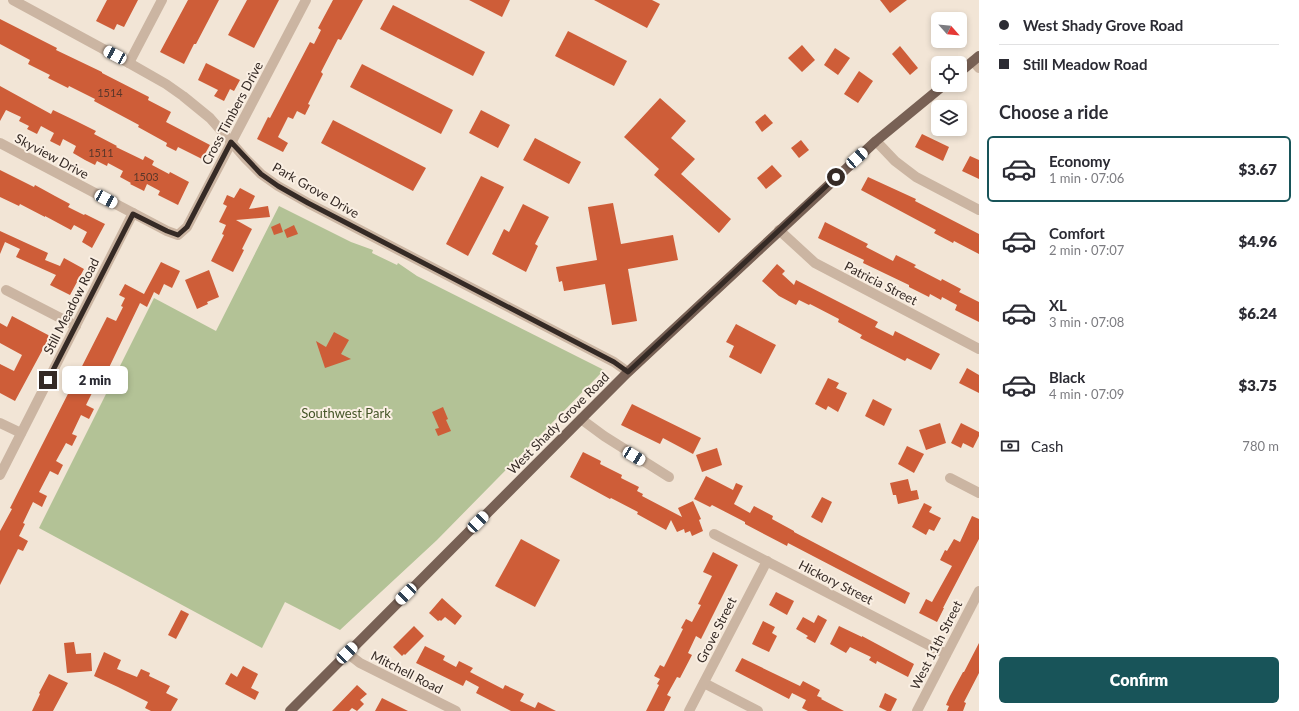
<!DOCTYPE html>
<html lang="en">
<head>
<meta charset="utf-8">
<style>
  body { margin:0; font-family:Lato,sans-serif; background:#f2f2f3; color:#2b2b33; height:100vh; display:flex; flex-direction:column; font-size:15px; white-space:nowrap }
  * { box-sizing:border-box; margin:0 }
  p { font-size:13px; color:#7c7c81 }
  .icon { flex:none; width:22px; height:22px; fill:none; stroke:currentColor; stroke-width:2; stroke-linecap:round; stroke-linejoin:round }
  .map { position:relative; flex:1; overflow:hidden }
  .side { display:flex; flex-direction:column; background:#fff; width:320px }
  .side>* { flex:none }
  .banner { display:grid; align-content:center; height:88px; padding:0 20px; background:#fff }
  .needle { width:26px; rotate:117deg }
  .fabs { position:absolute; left:931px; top:12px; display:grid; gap:8px }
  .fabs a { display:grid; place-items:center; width:36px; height:36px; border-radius:6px; background:#fff; box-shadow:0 2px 6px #0003; font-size:20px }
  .end { position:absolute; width:18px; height:18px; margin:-9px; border:5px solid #352a25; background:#fff; box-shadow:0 0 0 2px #fff }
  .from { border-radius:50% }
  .bubble { position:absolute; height:28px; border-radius:6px; background:#fff; box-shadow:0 2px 6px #0003; font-size:13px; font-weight:800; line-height:28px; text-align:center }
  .car { position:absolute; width:12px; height:24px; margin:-12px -6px; border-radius:5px; box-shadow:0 0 3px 1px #0007; background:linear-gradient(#fff 24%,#345 0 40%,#fff 0 76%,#345 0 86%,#fff 0) }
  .banner b { display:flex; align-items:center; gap:14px; height:38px; font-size:15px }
  .banner b+b { border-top:1px solid #e1e1e2 }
  .banner i { width:10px; height:10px; background:#2b2b33 }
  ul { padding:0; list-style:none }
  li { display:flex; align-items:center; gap:12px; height:66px; margin:0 8px 6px; padding:0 12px; border:2px solid transparent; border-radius:6px }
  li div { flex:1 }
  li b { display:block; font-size:15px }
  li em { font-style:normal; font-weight:800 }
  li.selected { border-color:#185459 }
  li>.icon { width:36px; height:36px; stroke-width:1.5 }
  h2 { padding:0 20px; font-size:18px; line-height:48px }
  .pay { display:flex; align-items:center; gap:10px; height:44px; padding:0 20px; font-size:15px }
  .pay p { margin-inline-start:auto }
  .cta { display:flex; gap:8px; margin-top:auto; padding:8px 20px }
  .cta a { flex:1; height:46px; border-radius:6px; background:#185459; color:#fff; font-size:16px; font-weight:800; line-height:46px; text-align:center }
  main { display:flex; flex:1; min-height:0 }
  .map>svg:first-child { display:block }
  .green { fill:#b3c296 }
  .building { fill:#ce5d38 }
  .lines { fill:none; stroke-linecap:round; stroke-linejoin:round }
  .minor { stroke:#cbb5a2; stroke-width:10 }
  .major { stroke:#786155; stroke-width:10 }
  .route { stroke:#352a25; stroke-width:5 }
  .labels { text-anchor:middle; stroke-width:4; stroke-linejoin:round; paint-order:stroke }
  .number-label { font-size:11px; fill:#5b372a }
  .street-label { font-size:13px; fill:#352a25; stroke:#faefe3 }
  .park-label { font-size:13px; fill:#445527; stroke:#faefe3 }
</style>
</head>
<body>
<main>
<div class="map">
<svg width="979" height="711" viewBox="0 0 979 711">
  <rect width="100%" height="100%" fill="#f2e5d6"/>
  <polygon class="green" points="279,206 351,242 373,250 372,253 397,265 398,263 417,276 604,370 437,540 340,630 285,602 262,648 39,528 154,298 216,331"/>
  <g class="building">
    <polygon points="107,0 138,0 124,27 117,24 114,30 96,21"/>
    <polygon points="188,0 219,0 196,44 194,44 184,64 160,52"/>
    <polygon points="247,0 279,0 254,48 228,35"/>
    <polygon points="333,0 363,0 341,40 338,39 321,72 323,74 308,104 310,105 305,115 297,111 293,119 288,117 278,137 288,143 283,152 257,139 268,117 270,118 310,42 314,44 321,30 318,28"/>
    <polygon points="469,0 510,0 502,17"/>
    <polygon points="594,0 652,0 660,4 647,28"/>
    <polygon points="880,0 907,0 890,13"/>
    <polygon points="393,5 485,52 473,76 380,29"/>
    <polygon points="0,19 57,48 56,50 102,72 102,73 149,97 148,100 171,112 166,122 210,145 202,159 178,147 176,151 166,146 167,143 138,127 139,125 94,101 95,99 69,86 68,88 48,78 50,75 28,64 30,60 0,44"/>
    <polygon points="568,31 627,61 614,86 555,56"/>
    <polygon points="802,45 815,60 802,72 788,58"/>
    <polygon points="900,46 918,68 910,75 892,54"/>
    <polygon points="835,48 850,58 838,75 824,65"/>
    <polygon points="206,63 240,80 234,91 230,89 224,101 214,96 218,90 198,80"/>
    <polygon points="362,64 453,110 441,134 350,87"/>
    <polygon points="859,71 873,81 858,103 844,94"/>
    <polygon points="0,86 51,114 53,110 76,121 96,131 94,134 117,146 116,147 143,160 145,156 154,161 152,165 169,174 170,172 189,182 178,205 158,195 160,191 147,184 144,191 130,184 131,183 120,177 123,171 108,163 107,166 97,161 95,165 85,160 73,153 76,146 63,139 60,146 50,141 54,133 41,126 37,134 27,129 29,126 19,121 21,117 6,110 0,121"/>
    <polygon points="660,98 686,121 671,138 695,159 681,174 731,219 719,233 654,175 659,169 624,137"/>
    <polygon points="481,110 510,125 498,148 469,133"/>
    <polygon points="765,114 773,123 762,132 755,122"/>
    <polygon points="333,120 426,168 413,191 321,143"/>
    <polygon points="922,134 949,147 943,161 915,147"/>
    <polygon points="535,138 581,162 569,184 523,160"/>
    <polygon points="801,140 809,150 799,158 791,148"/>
    <polygon points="970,156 979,160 979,179 962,171"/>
    <polygon points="772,165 782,176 766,189 757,178"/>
    <polygon points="0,170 34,187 35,185 55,196 70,204 68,207 84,215 85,214 105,224 92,248 82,242 87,232 74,225 71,230 45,216 45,217 20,204 19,206 0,197"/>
    <polygon points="481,176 504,187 468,256 446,244"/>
    <polygon points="868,177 916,199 915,201 979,234 979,254 954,241 953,243 934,233 936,230 861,190"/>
    <polygon points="240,188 255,196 249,209 268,206 270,217 236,220 252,229 242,249 244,250 233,272 211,261 224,235 222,234 226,225 219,222 227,206 223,204 227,195 234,198"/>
    <polygon points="613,203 621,244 673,235 678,260 628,269 637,321 612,325 605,284 564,291 562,281 559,282 556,267 597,260 588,207"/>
    <polygon points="523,204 549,217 535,244 538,246 526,272 492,254 504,229 509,232"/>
    <polygon points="825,222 868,244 866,247 893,261 896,255 916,265 914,267 941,281 942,279 961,289 959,292 979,302 979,322 955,310 957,305 942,297 941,300 930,294 929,297 909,287 909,285 863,263 864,260 818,238"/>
    <polygon points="280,223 283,232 274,235 271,227"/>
    <polygon points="294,225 298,234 287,238 284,230"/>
    <polygon points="0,231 48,253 45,260 60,266 64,258 84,269 70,295 50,285 56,275 16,257 20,249 5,242 0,254"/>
    <polygon points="161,262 180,271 172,288 164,284 159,295 154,292 147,307 140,303 104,378 108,380 103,390 95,387 86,405 94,409 89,419 81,415 72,434 77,436 72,446 66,443 56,461 63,465 58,475 50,471 39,492 47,496 42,507 33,502 23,523 25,524 19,536 28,541 23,551 18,549 0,585 0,531 12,509 10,508 107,317 116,321 123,307 121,306 125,298 119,295 125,284 144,294"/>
    <polygon points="777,264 785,271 782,274 794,285 796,280 878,322 875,327 893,336 895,331 940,354 931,370 907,358 905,361 860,338 862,335 838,322 839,319 810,304 809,305 799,300 796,305 779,296 762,281"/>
    <polygon points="209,270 219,297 207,302 208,304 197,309 185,280"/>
    <polygon points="12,316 50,336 15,401 0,393 0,364 14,371 22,355 0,343 0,323 7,327"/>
    <polygon points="736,324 776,345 761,374 729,357 734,346 726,342"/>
    <polygon points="334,332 349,340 341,354 351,359 325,368 316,341 326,347"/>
    <polygon points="967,368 979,375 979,393 959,383"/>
    <polygon points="828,378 839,383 836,388 847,393 838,412 828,406 826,410 815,404"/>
    <polygon points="873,399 892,409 884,426 865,416"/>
    <polygon points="632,404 701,438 693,454 663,438 660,444 621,425"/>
    <polygon points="443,407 448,419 446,420 451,431 438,436 435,429 439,428 432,412"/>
    <polygon points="940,423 946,443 926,450 919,430"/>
    <polygon points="961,423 979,432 979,436 973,448 963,443 961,448 951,443"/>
    <polygon points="907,446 924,454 914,473 898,464"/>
    <polygon points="717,448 722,465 702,472 696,455"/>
    <polygon points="583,452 601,461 600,464 622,475 621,478 639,487 637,491 643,494 642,496 682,517 678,508 693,501 701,519 699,520 703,531 692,536 690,531 685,533 684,529 677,532 671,520 666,530 637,514 638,512 611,498 610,499 570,477"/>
    <polygon points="706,476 733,490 736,483 743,486 734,504 750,513 754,506 773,516 772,519 794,531 794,532 910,593 905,604 788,543 787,546 745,524 745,522 712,505 710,507 694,499"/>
    <polygon points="908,479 911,491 917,490 919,499 898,504 896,495 893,495 890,483"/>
    <polygon points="822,497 832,502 822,523 811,517"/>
    <polygon points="924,503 932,507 929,512 941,518 934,531 929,529 926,535 912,527"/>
    <polygon points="972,516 979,519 979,539 943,608 944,608 937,622 919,613 926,599 932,602 952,566 940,560 945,550 947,551 954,539 960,542"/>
    <polygon points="521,539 560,560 535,607 495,586"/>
    <polygon points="713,552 738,565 701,639 696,636 688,653 692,655 680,678 677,677 667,695 671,697 664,711 646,711 659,685 657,684 660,679 654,676 660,665 664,667 683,629 681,628 686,619 692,622 701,605 698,604 712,576 703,572"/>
    <polygon points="776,592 794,601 787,615 769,605"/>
    <polygon points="442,598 462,616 455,625 445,617 441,621 440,620 438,621 429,613"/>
    <polygon points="181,610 189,614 176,639 168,635"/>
    <polygon points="818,615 827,620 815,643 806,638 808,636 796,629 803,617 814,623"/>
    <polygon points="763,621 775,627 772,633 777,636 769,652 752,644"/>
    <polygon points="414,626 424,636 405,655 404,654 402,656 393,647"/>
    <polygon points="839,626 862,637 862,636 914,664 908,677 877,661 876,664 869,660 871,657 850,647 846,653 830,644"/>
    <polygon points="74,642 76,654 91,653 92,671 67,673 64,643"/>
    <polygon points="979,643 979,673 964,702 966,703 963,711 947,711 949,706 946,705 950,696 963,672 964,672"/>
    <polygon points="425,646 445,656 443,660 456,667 459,661 473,668 470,672 503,689 505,685 524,694 520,701 535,708 538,702 556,711 511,711 476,693 479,687 466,680 463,686 416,663"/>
    <polygon points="104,652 121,660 117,669 137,677 141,669 150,673 149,676 170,686 166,693 178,699 171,711 151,711 145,708 148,702 118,687 94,676"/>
    <polygon points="742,658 800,686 803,681 820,690 817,696 822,698 821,699 844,711 808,711 802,708 806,700 792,693 789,699 735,671"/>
    <polygon points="243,666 258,674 251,688 259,692 255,700 225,684 231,673 237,677"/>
    <polygon points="49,674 68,683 53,711 32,711 40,694 39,693"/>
    <polygon points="357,685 367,694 360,700 364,704 357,711 352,708 349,711 332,711"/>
    <polygon points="885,693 897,699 891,711 887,711 879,707"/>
    <polygon points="382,698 408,711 375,711"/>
  </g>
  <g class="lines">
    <g class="minor">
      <polyline points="13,0 129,63 166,84 183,96 210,118 245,158 261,174 278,186 308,203 614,362 628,372"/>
      <polyline points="973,61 979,68"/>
      <polyline points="129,63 162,0"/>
      <polyline points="876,141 895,161 916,177 979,210"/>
      <polyline points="0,143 167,231 178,235 187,227 306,0"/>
      <polyline points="779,230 815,263 979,349"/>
      <polyline points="6,290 76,326"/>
      <polyline points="581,419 604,436 669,477"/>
      <polyline points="0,423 21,433"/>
      <polyline points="0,475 133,213"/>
      <polyline points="950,478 979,493"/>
      <polyline points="714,534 946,654"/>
      <polyline points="347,653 360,663 456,711"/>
      <polyline points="704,683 758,711"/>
      <polyline points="689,711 767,561"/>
      <polyline points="917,711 979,591"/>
    </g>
    <g class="major">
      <polyline points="960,72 979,56"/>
      <polyline points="290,711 628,372 876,141 944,85"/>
    </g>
  </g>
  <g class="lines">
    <polyline class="route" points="48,380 133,214 167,231 178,235 187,227 231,142 261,174 278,186 308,203 614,362 628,372 836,177"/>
  </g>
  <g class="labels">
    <g class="number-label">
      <text x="110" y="97">1514</text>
      <text x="101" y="157">1511</text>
      <text x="146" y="181">1503</text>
    </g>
    <g class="street-label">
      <text transform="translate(232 113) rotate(-62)" y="5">Cross Timbers Drive</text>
      <text transform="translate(52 156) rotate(28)" y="5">Skyview Drive</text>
      <text transform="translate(316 190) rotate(30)" y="5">Park Grove Drive</text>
      <text transform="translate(881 283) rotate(27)" y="5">Patricia Street</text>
      <text transform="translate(71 306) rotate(-63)" y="5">Still Meadow Road</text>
      <text transform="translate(558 423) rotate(-45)" y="5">West Shady Grove Road</text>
      <text transform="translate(836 582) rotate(27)" y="5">Hickory Street</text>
      <text transform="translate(716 630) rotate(-63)" y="5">Grove Street</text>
      <text transform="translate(936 645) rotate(-63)" y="5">West 11th Street</text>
      <text transform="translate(407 672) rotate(27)" y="5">Mitchell Road</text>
    </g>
    <g class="park-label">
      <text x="346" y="418">Southwest Park</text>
    </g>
  </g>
</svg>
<div class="fabs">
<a><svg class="needle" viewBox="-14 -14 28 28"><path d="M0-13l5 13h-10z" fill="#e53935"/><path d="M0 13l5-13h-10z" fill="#7c7c81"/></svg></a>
<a><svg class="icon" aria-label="locate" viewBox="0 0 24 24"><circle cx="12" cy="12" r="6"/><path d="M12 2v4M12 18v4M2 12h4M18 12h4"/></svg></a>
<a><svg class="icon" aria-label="layers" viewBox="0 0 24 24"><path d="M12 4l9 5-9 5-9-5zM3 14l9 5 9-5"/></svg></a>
</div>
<i class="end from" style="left:836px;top:177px"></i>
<i class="end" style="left:48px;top:380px"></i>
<div class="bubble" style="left:62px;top:366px;width:66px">2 min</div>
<i class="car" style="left:115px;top:55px;rotate:298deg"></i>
<i class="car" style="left:857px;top:158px;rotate:48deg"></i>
<i class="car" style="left:106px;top:199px;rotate:118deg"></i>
<i class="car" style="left:634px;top:456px;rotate:121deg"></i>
<i class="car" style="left:478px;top:522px;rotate:45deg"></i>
<i class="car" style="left:406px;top:594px;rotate:225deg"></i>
<i class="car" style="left:347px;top:653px;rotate:45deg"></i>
</div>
<section class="side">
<div class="banner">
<b><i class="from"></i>West Shady Grove Road</b>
<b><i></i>Still Meadow Road</b>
</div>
<h2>Choose a ride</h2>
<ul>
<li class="selected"><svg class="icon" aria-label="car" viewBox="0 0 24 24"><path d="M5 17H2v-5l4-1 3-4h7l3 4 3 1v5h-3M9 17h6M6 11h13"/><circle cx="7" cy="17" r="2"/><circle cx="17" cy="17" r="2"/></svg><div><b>Economy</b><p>1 min · 07:06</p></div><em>$3.67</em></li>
<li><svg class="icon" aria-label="car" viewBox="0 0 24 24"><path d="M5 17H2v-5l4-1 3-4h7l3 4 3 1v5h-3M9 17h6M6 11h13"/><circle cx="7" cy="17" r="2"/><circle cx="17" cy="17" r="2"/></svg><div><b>Comfort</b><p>2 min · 07:07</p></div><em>$4.96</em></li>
<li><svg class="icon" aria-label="car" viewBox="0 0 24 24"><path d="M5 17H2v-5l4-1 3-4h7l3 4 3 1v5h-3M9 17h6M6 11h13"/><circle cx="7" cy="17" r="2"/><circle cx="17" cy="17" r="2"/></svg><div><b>XL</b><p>3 min · 07:08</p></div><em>$6.24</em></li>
<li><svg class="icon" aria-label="car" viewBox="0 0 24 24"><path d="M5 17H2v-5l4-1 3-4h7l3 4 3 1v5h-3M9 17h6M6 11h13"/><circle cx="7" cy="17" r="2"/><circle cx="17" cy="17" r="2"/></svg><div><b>Black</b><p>4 min · 07:09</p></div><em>$3.75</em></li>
</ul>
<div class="pay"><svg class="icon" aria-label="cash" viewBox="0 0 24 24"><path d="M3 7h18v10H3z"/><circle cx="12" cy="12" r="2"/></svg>Cash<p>780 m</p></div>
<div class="cta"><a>Confirm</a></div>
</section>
</main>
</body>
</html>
